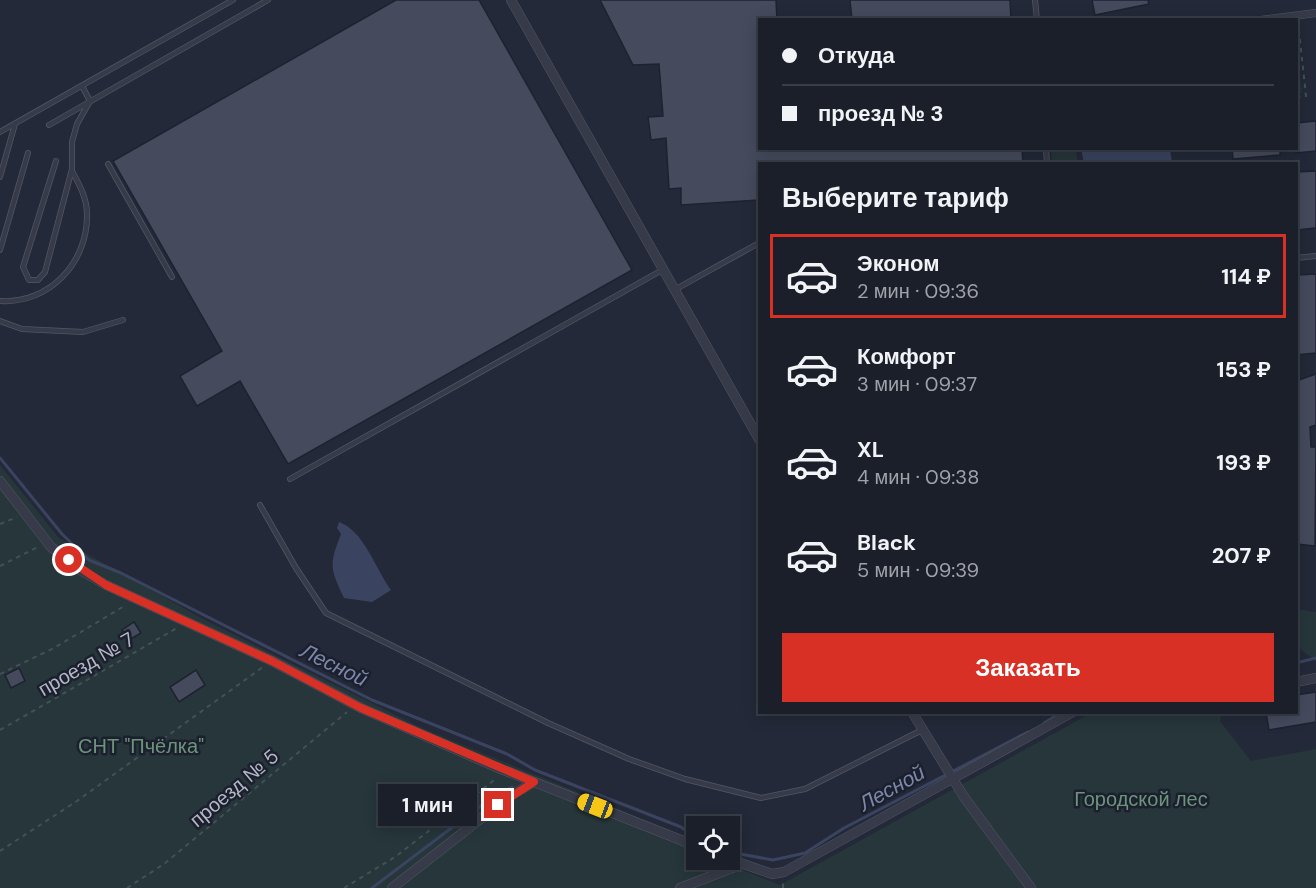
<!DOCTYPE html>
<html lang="ru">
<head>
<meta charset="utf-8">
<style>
  body { margin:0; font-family:"DM Sans",sans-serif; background:#232732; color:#f1f3f6; height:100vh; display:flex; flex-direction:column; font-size:22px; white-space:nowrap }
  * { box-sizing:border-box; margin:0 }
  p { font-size:20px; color:#9fa2a8 }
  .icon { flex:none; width:33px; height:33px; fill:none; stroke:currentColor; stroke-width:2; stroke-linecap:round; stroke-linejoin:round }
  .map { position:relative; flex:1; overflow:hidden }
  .side { position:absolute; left:758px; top:162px; width:540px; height:552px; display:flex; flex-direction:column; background:#1a1f2a; border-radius:0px; box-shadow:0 3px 15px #0003,0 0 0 2px #383d47 }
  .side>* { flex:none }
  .top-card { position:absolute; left:758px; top:18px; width:540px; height:132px; border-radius:0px; box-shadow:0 3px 15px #0003,0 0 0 2px #383d47; display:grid; align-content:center; height:132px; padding:0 24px; background:#1a1f2a }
  .fabs { position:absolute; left:686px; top:816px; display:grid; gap:12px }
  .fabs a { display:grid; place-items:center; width:54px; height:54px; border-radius:0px; background:#1a1f2a; box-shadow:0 3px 15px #0003,0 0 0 2px #383d47; font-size:30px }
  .end { position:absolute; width:27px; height:27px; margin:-14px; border:8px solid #d93025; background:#fff; box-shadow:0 0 0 3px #fff }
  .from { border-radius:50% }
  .bubble { position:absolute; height:42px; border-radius:0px; background:#1a1f2a; box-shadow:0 3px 15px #0003,0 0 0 2px #383d47; font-size:20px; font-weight:700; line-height:42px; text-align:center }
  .car { position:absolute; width:18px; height:36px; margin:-18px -9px; border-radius:8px; box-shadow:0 0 4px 2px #0007; background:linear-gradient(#f5c518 24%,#345 0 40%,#f5c518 0 76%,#345 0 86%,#f5c518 0) }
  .top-card b { display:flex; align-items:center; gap:21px; height:57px; font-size:22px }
  .top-card b+b { border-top:2px solid #383d47 }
  .top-card i { width:15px; height:15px; background:#f1f3f6 }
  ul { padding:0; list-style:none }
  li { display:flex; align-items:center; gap:18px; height:84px; margin:0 12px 9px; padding:0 12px; border:3px solid transparent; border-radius:0px }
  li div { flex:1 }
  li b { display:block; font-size:22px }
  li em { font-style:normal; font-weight:700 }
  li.current { border-color:#d93025 }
  li>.icon { width:54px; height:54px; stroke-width:1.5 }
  h2 { padding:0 24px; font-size:27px; line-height:72px }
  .action { display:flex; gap:12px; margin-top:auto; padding:12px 24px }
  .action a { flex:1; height:69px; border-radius:0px; background:#d93025; color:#fff; font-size:24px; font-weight:700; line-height:69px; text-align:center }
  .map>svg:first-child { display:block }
  .green { fill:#26363a }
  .water { fill:#3a4460 }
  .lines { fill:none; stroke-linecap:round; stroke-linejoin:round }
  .stream { stroke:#3a4460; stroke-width:3 }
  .building { fill:#454b5d; stroke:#1e2230; stroke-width:1.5 }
  .service-casing { stroke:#525664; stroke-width:6 }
  .pedestrian-casing { stroke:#525664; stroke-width:8 }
  .minor-casing { stroke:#525664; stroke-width:10 }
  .path { stroke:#435157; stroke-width:2; stroke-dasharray:4.5 4.5; stroke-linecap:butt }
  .service { stroke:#373b49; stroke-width:4.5 }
  .pedestrian { stroke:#373b49; stroke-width:7 }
  .minor { stroke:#373b49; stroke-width:9 }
  .route { stroke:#d93025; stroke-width:8 }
  .labels { text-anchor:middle; stroke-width:5; stroke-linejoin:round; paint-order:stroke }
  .street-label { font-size:20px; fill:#b2b6c5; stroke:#1c202e }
  .park-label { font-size:20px; fill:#6b947b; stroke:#1c202e }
  .water-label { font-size:21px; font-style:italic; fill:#7c88aa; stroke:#1c202e }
</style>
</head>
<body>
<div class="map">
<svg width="1316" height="888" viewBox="0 0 1316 888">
  <rect width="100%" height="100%" fill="#232938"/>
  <g class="green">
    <polygon points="1297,47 1302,93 1296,94 1296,48"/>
    <polygon points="1051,149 1076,149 1078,163 1052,163"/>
    <polygon points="0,465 59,538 203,619 422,728 664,828 696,847 696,860 717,860 780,885 1091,713 1222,712 1220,721 1251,761 1316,749 1316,888 0,888"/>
    <polygon points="1296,609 1316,612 1316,661 1296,646"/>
  </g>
  <g class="water">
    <polygon points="1081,149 1170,149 1172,163 1084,163"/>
    <path d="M339,522C364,531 375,568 391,590L372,602L344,598C330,568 329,565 341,534L337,528Z"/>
  </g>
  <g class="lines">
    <g class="stream">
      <polyline points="0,458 62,534 89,560 121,573 372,700 507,754 535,770 681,827 696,838"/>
      <polyline points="1296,663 1316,658"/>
      <polyline points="1044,723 1062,712"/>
      <polyline points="729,852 773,860 805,853 844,828 1028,732"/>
      <polyline points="372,888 491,798 512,787"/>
    </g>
  </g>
  <g class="building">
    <polygon points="396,0 479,0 632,270 288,464 240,381 197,406 180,376 222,351 113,161"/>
    <polygon points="600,0 776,0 777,20 759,20 759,148 1022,148 1023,164 759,164 759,200 681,205 681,188 669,189 666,138 651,140 648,117 663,116 659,64 633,65"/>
    <polygon points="850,0 1010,0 1011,20 852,20"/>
    <polygon points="1092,0 1148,0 1149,4 1095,15"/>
    <polygon points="1316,121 1316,151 1296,153 1296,123"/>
    <polygon points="1232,148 1280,148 1280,155 1233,159"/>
    <polygon points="1316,171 1316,228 1296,230 1296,172"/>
    <polygon points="1316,274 1316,353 1296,355 1296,275"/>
    <polygon points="1316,374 1316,425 1310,427 1311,447 1316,447 1315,546 1296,544 1296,381"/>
    <polygon points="134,622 141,633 129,640 122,630"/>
    <polygon points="19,668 25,681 11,688 5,675"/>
    <polygon points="196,670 205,685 179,702 170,687"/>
    <polygon points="1316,692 1316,722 1269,730 1266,712 1296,712 1296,695"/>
  </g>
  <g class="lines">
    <defs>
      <g id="service">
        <polyline points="1035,0 1037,20"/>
        <polyline points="49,125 268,0"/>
        <polyline points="0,132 233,0"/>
        <polyline points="1046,148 1047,164"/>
        <polyline points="56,161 23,267 29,280 38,280 45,272 72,169 72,142 77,124 90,101 82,86"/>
        <polyline points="108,164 172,277"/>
        <polyline points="0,177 15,124"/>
        <polyline points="0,250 28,153"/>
        <polyline points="1296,258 1316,256"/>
        <polyline points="676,289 759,243"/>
        <path d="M0,301C49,304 88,263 87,214C87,198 79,184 72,171"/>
        <polyline points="0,321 22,329 83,332 123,320"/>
        <polyline points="290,479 664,269"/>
        <polyline points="260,505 296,568 326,613 548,723 629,759 685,779 761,798 805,789 922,730"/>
      </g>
      <polyline id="pedestrian" points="1261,20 1316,13"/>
      <g id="minor">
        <polyline points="511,0 759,439"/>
        <polyline points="0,481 51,547 80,570 106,585 272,661 361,708 496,767 696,846"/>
        <polyline points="1296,682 1316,678"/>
        <polyline points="912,712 964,797 1031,888"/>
        <polyline points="729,859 772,874 784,872 1073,712"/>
        <polyline points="392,888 510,796 534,782"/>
        <polyline points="680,888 740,865"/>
      </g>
    </defs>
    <use href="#service" class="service-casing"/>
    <use href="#pedestrian" class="pedestrian-casing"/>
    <use href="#minor" class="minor-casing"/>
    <g class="path">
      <polyline points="1296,97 1306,96 1298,22"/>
      <polyline points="0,524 17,517"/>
      <polyline points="0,566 38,547"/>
      <polyline points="0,674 54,648 126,605"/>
      <polyline points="0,730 177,628"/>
      <polyline points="0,851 77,801 263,667"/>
      <polyline points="127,888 164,864 347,712"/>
      <polyline points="344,888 395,857 497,778"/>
      <polyline points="783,888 783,880"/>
    </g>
    <use href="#service" class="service"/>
    <use href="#pedestrian" class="pedestrian"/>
    <use href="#minor" class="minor"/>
  </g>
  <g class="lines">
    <polyline class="route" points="69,560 106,585 272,661 361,708 534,782 498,805"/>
  </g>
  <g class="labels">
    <g class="street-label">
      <text transform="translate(86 664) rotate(-30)" y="7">проезд № 7</text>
      <text transform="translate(234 788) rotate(-40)" y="7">проезд № 5</text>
    </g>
    <g class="park-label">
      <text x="141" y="753">СНТ "Пчёлка"</text>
      <text x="1141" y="806">Городской лес</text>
    </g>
    <g class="water-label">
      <text transform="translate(334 665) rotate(26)" y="7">Лесной</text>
      <text transform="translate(892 788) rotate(-29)" y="7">Лесной</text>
    </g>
  </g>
</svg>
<div class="fabs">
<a><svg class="icon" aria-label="locate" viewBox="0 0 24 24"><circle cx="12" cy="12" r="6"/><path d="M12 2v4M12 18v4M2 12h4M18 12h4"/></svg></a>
</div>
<i class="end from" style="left:69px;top:560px"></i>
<i class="end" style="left:498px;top:805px"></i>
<div class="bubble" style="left:378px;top:784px;width:99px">1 мин</div>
<i class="car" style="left:595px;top:806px;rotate:291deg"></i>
<div class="top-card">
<b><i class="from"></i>Откуда</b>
<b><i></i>проезд № 3</b>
</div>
<section class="side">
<h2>Выберите тариф</h2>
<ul>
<li class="current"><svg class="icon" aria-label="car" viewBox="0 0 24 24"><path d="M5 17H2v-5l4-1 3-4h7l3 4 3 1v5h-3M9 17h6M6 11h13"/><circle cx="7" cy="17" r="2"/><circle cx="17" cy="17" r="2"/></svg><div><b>Эконом</b><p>2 мин · 09:36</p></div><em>114 ₽</em></li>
<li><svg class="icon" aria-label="car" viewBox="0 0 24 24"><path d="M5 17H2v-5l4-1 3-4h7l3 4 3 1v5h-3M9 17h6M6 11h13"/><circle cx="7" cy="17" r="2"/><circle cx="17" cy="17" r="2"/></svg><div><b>Комфорт</b><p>3 мин · 09:37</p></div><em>153 ₽</em></li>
<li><svg class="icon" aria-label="car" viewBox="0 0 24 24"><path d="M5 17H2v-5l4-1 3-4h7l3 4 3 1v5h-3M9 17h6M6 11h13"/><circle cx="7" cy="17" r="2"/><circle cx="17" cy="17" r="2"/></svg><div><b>XL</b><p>4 мин · 09:38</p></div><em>193 ₽</em></li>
<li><svg class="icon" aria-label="car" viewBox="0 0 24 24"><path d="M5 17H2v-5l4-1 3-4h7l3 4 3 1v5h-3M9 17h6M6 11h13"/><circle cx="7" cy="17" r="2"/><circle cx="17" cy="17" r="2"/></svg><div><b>Black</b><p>5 мин · 09:39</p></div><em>207 ₽</em></li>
</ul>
<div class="action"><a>Заказать</a></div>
</section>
</div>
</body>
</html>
